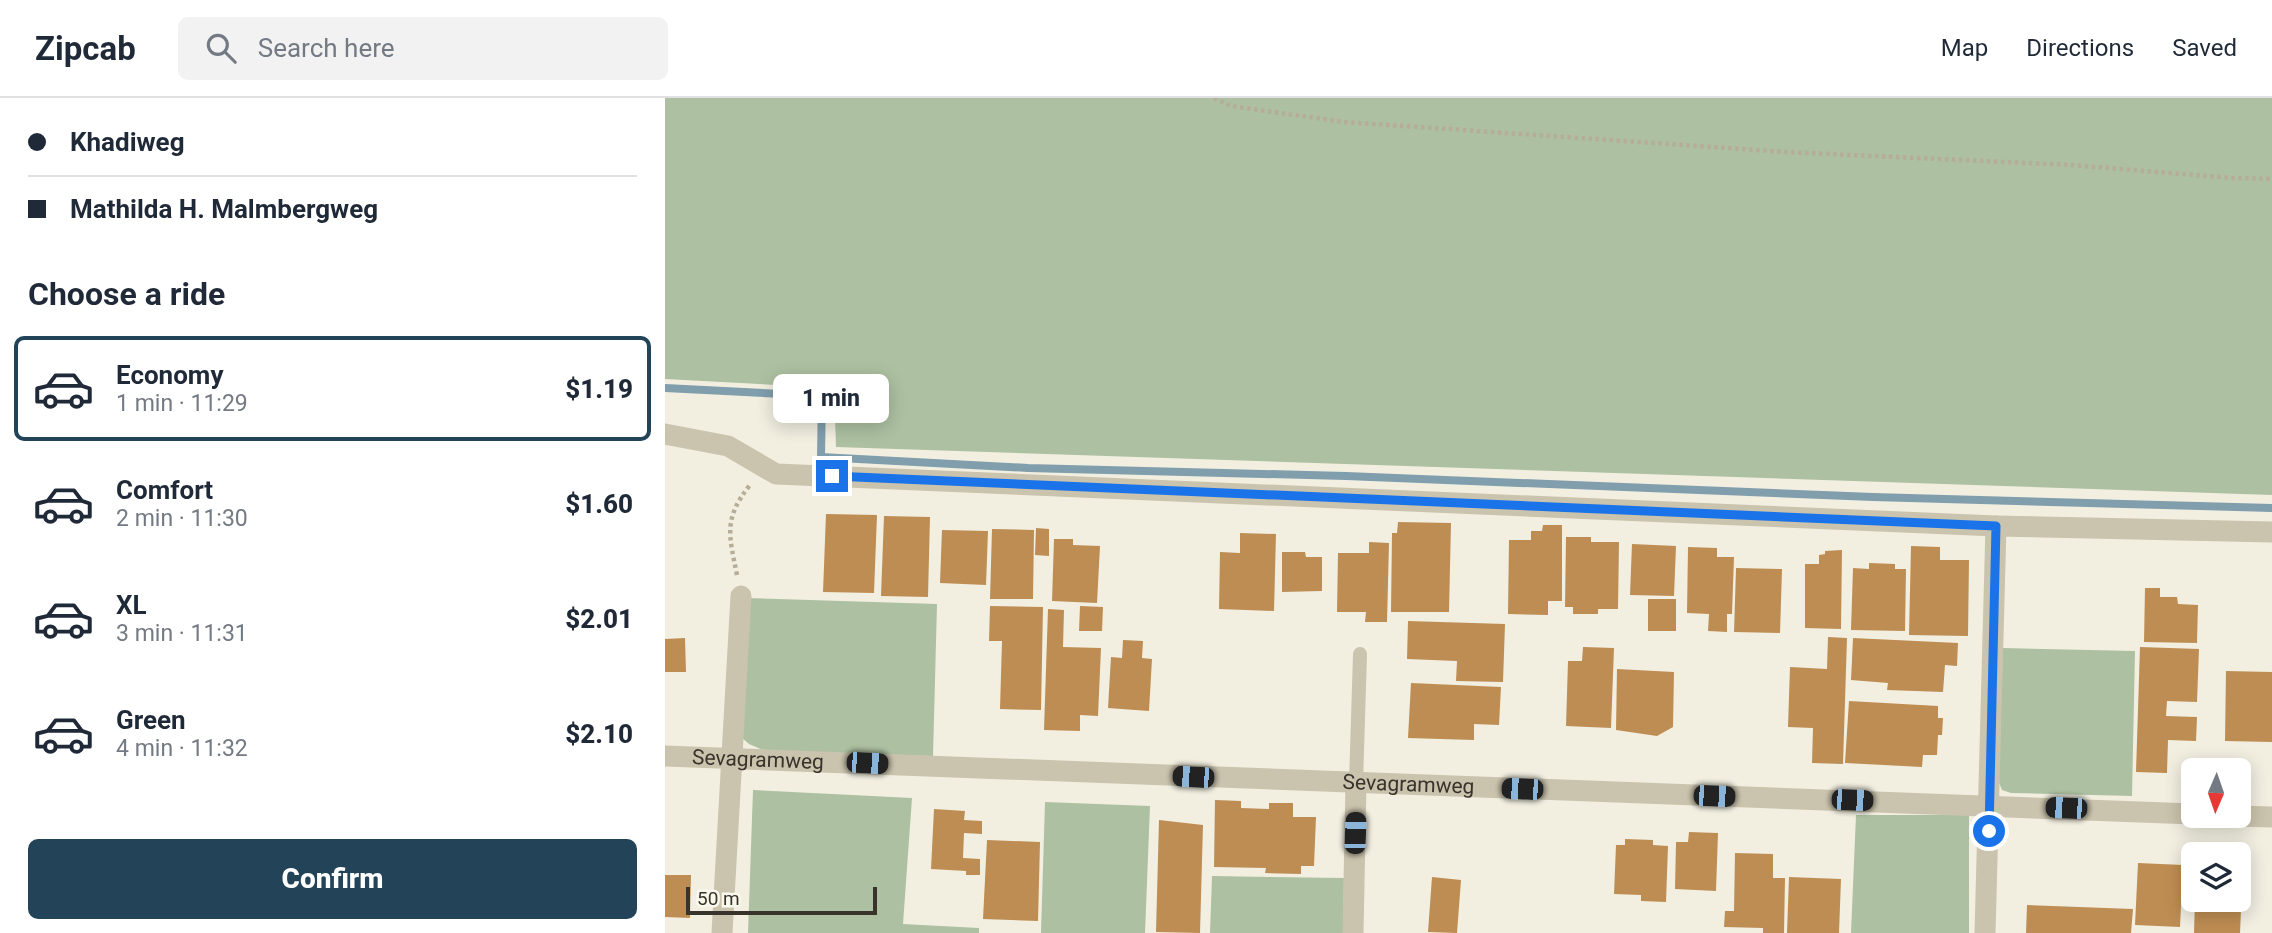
<!DOCTYPE html>
<html lang="en">
<head>
<meta charset="utf-8">
<style>
  body { margin:0; font-family:Roboto,sans-serif; background:#f2f2f3; color:#1f2937; height:100vh; display:flex; flex-direction:column; font-size:26px; white-space:nowrap }
  * { box-sizing:border-box; margin:0 }
  p { font-size:23px; color:#747a83 }
  .icon { flex:none; width:38px; height:38px; fill:none; stroke:currentColor; stroke-width:2; stroke-linecap:round; stroke-linejoin:round }
  .map { position:relative; flex:1; overflow:hidden }
  .sheet { display:flex; flex-direction:column; background:#fff; width:665px }
  .sheet>* { flex:none }
  .guide { display:grid; align-content:center; height:154px; padding:0 28px; background:#fff }
  .needle { width:46px; rotate:182deg }
  .tools { position:absolute; left:1516px; top:660px; display:grid; gap:14px }
  .tools a { display:grid; place-items:center; width:70px; height:70px; border-radius:10px; background:#fff; box-shadow:0 4px 18px #0003; font-size:35px }
  .scale { position:absolute; left:21px; bottom:18px; width:191px; box-sizing:border-box; padding-left:7px; border:4px solid #38332b; border-top:0; font-size:19px; line-height:24px; white-space:nowrap; color:#38332b; -webkit-text-stroke:5px #f9f8ed; paint-order:stroke }
  .end { position:absolute; width:32px; height:32px; margin:-16px; border:9px solid #1a73e8; background:#fff; box-shadow:0 0 0 4px #fff }
  .from { border-radius:50% }
  .bubble { position:absolute; height:49px; border-radius:10px; background:#fff; box-shadow:0 4px 18px #0003; font-size:23px; font-weight:800; line-height:49px; text-align:center }
  .car { position:absolute; width:21px; height:42px; margin:-21px -10px; border-radius:9px; box-shadow:0 0 5px 2px #0007; background:linear-gradient(#222 24%,#8ab4d8 0 40%,#222 0 76%,#8ab4d8 0 86%,#222 0) }
  .guide b { display:flex; align-items:center; gap:24px; height:66px; font-size:26px }
  .guide b+b { border-top:2px solid #e0e1e3 }
  .guide i { width:18px; height:18px; background:#1f2937 }
  ul { padding:0; list-style:none }
  li { display:flex; align-items:center; gap:21px; height:105px; margin:0 14px 10px; padding:0 14px; border:4px solid transparent; border-radius:10px }
  li div { flex:1 }
  li b { display:block; font-size:26px }
  li em { font-style:normal; font-weight:800 }
  li.current { border-color:#234458 }
  li>.icon { width:63px; height:63px; stroke-width:1.5 }
  h2 { padding:0 28px; font-size:32px; line-height:84px }
  .button { display:flex; gap:14px; margin-top:auto; padding:14px 28px }
  .button a { flex:1; height:80px; border-radius:10px; background:#234458; color:#fff; font-size:28px; font-weight:800; line-height:80px; text-align:center }
  header { display:flex; align-items:center; gap:42px; box-sizing:border-box; height:98px; padding:0 35px; background:#fff; border-bottom:2px solid #e0e1e3 }
  header strong { font-size:33px }
  nav { display:flex; gap:38px; margin-inline-start:auto; font-size:24px }
  .search { width:490px; height:63px; background:#f2f2f3; display:flex; align-items:center; gap:18px; box-sizing:border-box; padding:0 24px; border-radius:10px; color:#747a83; font-size:26px }
  main { display:flex; flex:1; min-height:0 }
  .map>svg:first-child { display:block }
  .green { fill:#adc0a1 }
  .lines { fill:none; stroke-linecap:round; stroke-linejoin:round }
  .stream { stroke:#819ead; stroke-width:8 }
  .building { fill:#be8d53 }
  .path { stroke:#b5ad97; stroke-width:4.5; stroke-dasharray:3.5 3.5; stroke-linecap:butt }
  .lane { stroke:#cac3ad; stroke-width:14 }
  .street { stroke:#cac3ad; stroke-width:21 }
  .route { stroke:#1a73e8; stroke-width:9 }
  .labels { text-anchor:middle; stroke-width:7; stroke-linejoin:round; paint-order:stroke }
  .street-label { font-size:21px; fill:#38332b; stroke:#f9f8ed }
</style>
</head>
<body>
<header>
<strong>Zipcab</strong>
<div class="search"><svg class="icon" aria-label="search" viewBox="0 0 24 24"><circle cx="10" cy="10" r="6"/><path d="M15 15l6 6"/></svg>Search here</div>
<nav><a>Map</a><a>Directions</a><a>Saved</a></nav>
</header>
<main>
<section class="sheet">
<div class="guide">
<b><i class="from"></i>Khadiweg</b>
<b><i></i>Mathilda H. Malmbergweg</b>
</div>
<h2>Choose a ride</h2>
<ul>
<li class="current"><svg class="icon" aria-label="car" viewBox="0 0 24 24"><path d="M5 17H2v-5l4-1 3-4h7l3 4 3 1v5h-3M9 17h6M6 11h13"/><circle cx="7" cy="17" r="2"/><circle cx="17" cy="17" r="2"/></svg><div><b>Economy</b><p>1 min · 11:29</p></div><em>$1.19</em></li>
<li><svg class="icon" aria-label="car" viewBox="0 0 24 24"><path d="M5 17H2v-5l4-1 3-4h7l3 4 3 1v5h-3M9 17h6M6 11h13"/><circle cx="7" cy="17" r="2"/><circle cx="17" cy="17" r="2"/></svg><div><b>Comfort</b><p>2 min · 11:30</p></div><em>$1.60</em></li>
<li><svg class="icon" aria-label="car" viewBox="0 0 24 24"><path d="M5 17H2v-5l4-1 3-4h7l3 4 3 1v5h-3M9 17h6M6 11h13"/><circle cx="7" cy="17" r="2"/><circle cx="17" cy="17" r="2"/></svg><div><b>XL</b><p>3 min · 11:31</p></div><em>$2.01</em></li>
<li><svg class="icon" aria-label="car" viewBox="0 0 24 24"><path d="M5 17H2v-5l4-1 3-4h7l3 4 3 1v5h-3M9 17h6M6 11h13"/><circle cx="7" cy="17" r="2"/><circle cx="17" cy="17" r="2"/></svg><div><b>Green</b><p>4 min · 11:32</p></div><em>$2.10</em></li>
</ul>
<div class="button"><a>Confirm</a></div>
</section>
<div class="map">
<svg width="1607" height="835" viewBox="0 0 1607 835">
  <rect width="100%" height="100%" fill="#f2efe1"/>
  <g class="green">
    <polygon points="0,0 1607,0 1607,397 171,349 169,290 0,281"/>
    <polygon points="80,500 272,506 268,658 100,653 84,646 76,639"/>
    <polygon points="1338,550 1470,553 1467,698 1346,695 1337,692 1333,682"/>
    <polygon points="88,692 247,700 238,826 314,830 314,835 83,835"/>
    <polygon points="380,704 485,708 480,835 376,835"/>
    <polygon points="1191,717 1304,717 1304,835 1186,835"/>
    <polygon points="547,778 679,780 678,835 545,835"/>
  </g>
  <g class="lines">
    <polyline class="stream" points="0,290 157,298 156,359 363,370 681,378 1208,399 1607,410"/>
  </g>
  <g class="building">
    <polygon points="161,416 212,417 209,495 158,494"/>
    <polygon points="219,418 265,419 263,499 216,498"/>
    <polygon points="733,424 786,425 784,514 726,514 727,435 732,435"/>
    <polygon points="878,427 897,427 897,503 883,503 883,517 843,516 844,442 866,442 866,433 877,433"/>
    <polygon points="371,430 384,431 384,458 370,457"/>
    <polygon points="327,431 369,432 368,501 325,501"/>
    <polygon points="277,432 323,433 321,487 275,485"/>
    <polygon points="575,435 611,436 609,513 554,511 555,454 575,455"/>
    <polygon points="901,439 926,439 926,444 954,444 953,511 933,511 933,516 908,516 908,509 900,509"/>
    <polygon points="389,441 408,441 408,447 435,448 432,505 387,503"/>
    <polygon points="704,444 724,445 722,524 700,524 701,514 672,514 673,455 704,455"/>
    <polygon points="967,446 1011,448 1009,498 965,497"/>
    <polygon points="1246,448 1275,449 1275,462 1304,462 1303,538 1244,537"/>
    <polygon points="1023,449 1052,450 1052,459 1069,459 1067,516 1062,516 1062,534 1043,533 1044,516 1022,515"/>
    <polygon points="1177,452 1176,531 1140,530 1140,466 1154,466 1154,457 1160,456 1160,453"/>
    <polygon points="617,454 640,454 641,459 657,459 657,493 617,494"/>
    <polygon points="1204,465 1230,466 1230,471 1241,471 1240,533 1186,532 1188,470 1204,471"/>
    <polygon points="1071,470 1117,471 1115,535 1069,534"/>
    <polygon points="1480,490 1495,490 1495,499 1512,499 1513,506 1533,507 1532,545 1479,544"/>
    <rect x="983" y="501" width="28" height="32"/>
    <polygon points="325,508 378,509 376,612 335,611 337,543 324,543"/>
    <polygon points="415,508 438,509 437,533 414,533"/>
    <polygon points="383,511 399,512 398,549 436,550 433,618 415,617 415,633 379,632"/>
    <polygon points="743,523 840,526 838,584 791,583 792,563 742,561"/>
    <polygon points="1163,539 1182,540 1178,666 1147,665 1148,630 1123,629 1125,569 1162,571"/>
    <polygon points="20,540 21,574 0,574 0,541"/>
    <polygon points="1188,540 1293,545 1292,568 1280,567 1278,594 1222,592 1223,585 1186,582"/>
    <polygon points="458,542 478,543 477,560 487,561 484,613 443,610 446,559 457,560"/>
    <polygon points="918,549 949,550 946,630 901,628 903,563 917,563"/>
    <polygon points="1475,549 1534,551 1532,604 1502,603 1501,618 1532,619 1531,643 1503,642 1502,675 1471,674"/>
    <polygon points="952,571 1009,574 1008,629 992,638 951,632"/>
    <polygon points="1561,573 1607,574 1607,644 1560,643"/>
    <polygon points="746,585 836,589 834,627 809,626 809,642 743,640"/>
    <polygon points="1184,603 1273,608 1273,620 1278,620 1277,637 1273,637 1272,657 1258,657 1257,669 1180,665"/>
    <polygon points="550,702 576,703 576,710 604,711 604,705 628,705 628,719 651,719 649,768 636,768 636,776 600,775 601,770 549,769"/>
    <polygon points="269,711 300,713 299,722 317,723 317,736 299,735 298,760 315,761 315,777 301,777 301,773 266,771"/>
    <polygon points="494,722 538,727 535,835 491,834"/>
    <polygon points="1024,734 1053,735 1051,793 1010,791 1011,744 1023,744"/>
    <polygon points="960,741 988,742 988,747 1003,748 1001,804 976,803 976,797 949,796 951,747 960,747"/>
    <polygon points="322,742 375,744 373,823 318,821"/>
    <polygon points="1070,755 1108,756 1108,780 1120,780 1119,835 1098,835 1098,830 1059,829 1060,813 1069,813"/>
    <polygon points="1473,765 1518,767 1515,829 1470,827"/>
    <polygon points="1573,766 1578,766 1575,835 1529,835 1530,802 1573,802"/>
    <polygon points="0,777 26,777 25,820 0,819"/>
    <polygon points="767,779 796,782 792,835 763,834"/>
    <polygon points="1124,779 1176,781 1174,835 1122,835"/>
    <polygon points="1362,807 1468,811 1466,835 1361,835"/>
  </g>
  <g class="lines">
    <g class="path">
      <polyline points="549,0 566,8 679,24 1121,54 1406,67 1567,80 1607,81"/>
      <path d="M72,477C64,437 58,421 85,387"/>
    </g>
    <polyline class="lane" points="691,685 695,556"/>
    <g class="street">
      <polyline points="0,336 63,348 111,376 1331,428 1607,434"/>
      <path id="s1" d="M0,658L1528,716"/>
      <polyline points="1569,718 1607,719"/>
      <polyline points="57,835 76,498"/>
      <polyline points="688,835 691,685"/>
      <polyline points="1320,835 1331,428"/>
    </g>
  </g>
  <g class="lines">
    <polyline class="route" points="167,378 1331,428 1324,733"/>
  </g>
  <g class="labels">
    <g class="street-label">
      <text dy="7" stroke="none"><textPath href="#s1" startOffset="93">Sevagramweg</textPath></text>
      <text dy="7" stroke="none"><textPath href="#s1" startOffset="744">Sevagramweg</textPath></text>
    </g>
  </g>
</svg>
<div class="tools">
<a><svg class="needle" viewBox="-14 -14 28 28"><path d="M0-13l5 13h-10z" fill="#e53935"/><path d="M0 13l5-13h-10z" fill="#747a83"/></svg></a>
<a><svg class="icon" aria-label="layers" viewBox="0 0 24 24"><path d="M12 4l9 5-9 5-9-5zM3 14l9 5 9-5"/></svg></a>
</div>
<div class="scale">50 m</div>
<i class="end from" style="left:1324px;top:733px"></i>
<i class="end" style="left:167px;top:378px"></i>
<div class="bubble" style="left:108px;top:276px;width:116px">1 min</div>
<i class="car" style="left:202px;top:665px;rotate:93deg"></i>
<i class="car" style="left:528px;top:679px;rotate:273deg"></i>
<i class="car" style="left:857px;top:691px;rotate:272deg"></i>
<i class="car" style="left:1049px;top:698px;rotate:92deg"></i>
<i class="car" style="left:1187px;top:702px;rotate:92deg"></i>
<i class="car" style="left:1401px;top:710px;rotate:272deg"></i>
<i class="car" style="left:690px;top:735px;rotate:2deg"></i>
</div>
</main>
</body>
</html>
